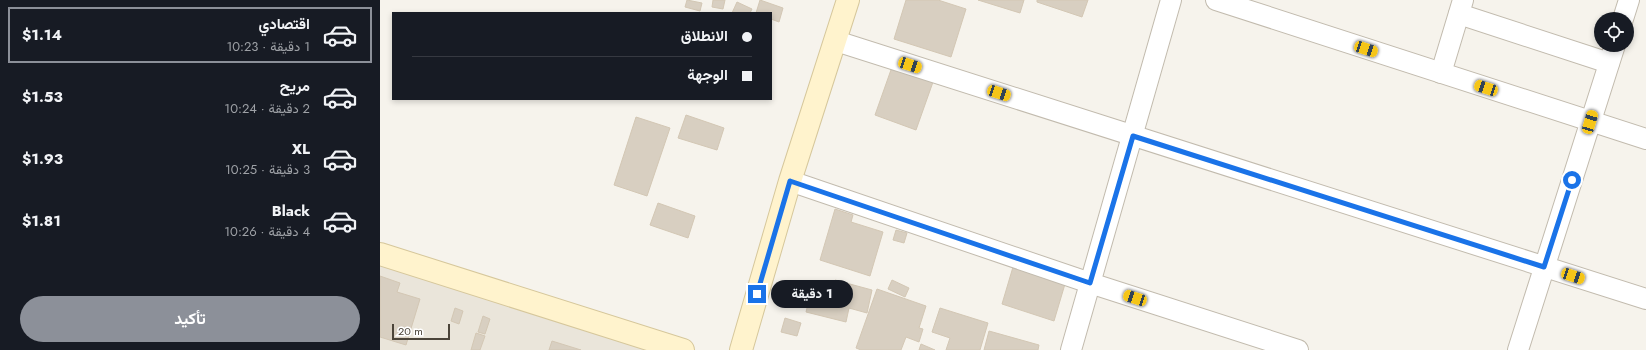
<!DOCTYPE html>
<html lang="ar">
<head>
<meta charset="utf-8">
<style>
  body { margin:0; font-family:Jost,Vazirmatn,sans-serif; background:#20242c; color:#f1f3f6; direction:rtl; height:100vh; display:flex; flex-direction:column; font-size:15px; white-space:nowrap }
  * { box-sizing:border-box; margin:0 }
  p { font-size:13px; color:#9ea1a6 }
  .icon { flex:none; width:22px; height:22px; fill:none; stroke:currentColor; stroke-width:2; stroke-linecap:round; stroke-linejoin:round }
  .map { position:relative; flex:1; overflow:hidden; direction:ltr }
  .details { display:flex; flex-direction:column; background:#171b24; width:380px }
  .details>* { flex:none }
  .hud { position:absolute; left:12px; top:12px; width:380px; height:88px; border-radius:0px; box-shadow:0 2px 6px #0003; direction:rtl; display:grid; align-content:center; height:88px; padding:0 20px; background:#171b24 }
  .fabs { position:absolute; left:1214px; top:12px; display:grid; gap:8px }
  .fabs a { display:grid; place-items:center; width:40px; height:40px; border-radius:50%; background:#171b24; box-shadow:0 2px 6px #0003; font-size:20px }
  .scale { position:absolute; left:12px; bottom:10px; width:58px; box-sizing:border-box; padding-left:4px; border:2px solid #4b4439; border-top:0; font-size:11px; line-height:14px; white-space:nowrap; color:#4b4439; -webkit-text-stroke:3px #fff; paint-order:stroke }
  .end { position:absolute; width:18px; height:18px; margin:-9px; border:5px solid #1a73e8; background:#fff; box-shadow:0 0 0 2px #fff }
  .from { border-radius:50% }
  .bubble { position:absolute; height:28px; border-radius:14px; background:#171b24; box-shadow:0 2px 6px #0003; font-size:13px; font-weight:700; line-height:28px; text-align:center; direction:rtl }
  .car { position:absolute; width:12px; height:24px; margin:-12px -6px; border-radius:5px; box-shadow:0 0 3px 1px #0007; background:linear-gradient(#f5c518 24%,#345 0 40%,#f5c518 0 76%,#345 0 86%,#f5c518 0) }
  .hud b { display:flex; align-items:center; gap:14px; height:38px; font-size:15px }
  .hud b+b { border-top:1px solid #363941 }
  .hud i { width:10px; height:10px; background:#f1f3f6 }
  ul { padding:7px 0 0; list-style:none }
  li { display:flex; align-items:center; gap:12px; height:56px; margin:0 8px 6px; padding:0 12px; border:2px solid transparent; border-radius:0px }
  li div { flex:1 }
  li b { display:block; font-size:15px }
  li em { font-style:normal; font-weight:700 }
  li.active { border-color:#8c9099 }
  li>.icon { width:36px; height:36px; stroke-width:1.5 }
  .primary-button { display:flex; gap:8px; margin-top:auto; padding:8px 20px }
  .primary-button a { flex:1; height:46px; border-radius:24px; background:#8c9099; color:#fff; font-size:16px; font-weight:700; line-height:46px; text-align:center }
  main { display:flex; flex:1; min-height:0 }
  .map>svg:first-child { display:block }
  .residential { fill:#eae5da }
  .building { fill:#d8cfc1; stroke:#d3c7b4 }
  .lines { fill:none; stroke-linecap:round; stroke-linejoin:round }
  .street-casing { stroke:#c2bbae; stroke-width:22 }
  .secondary-casing { stroke:#d6c79b; stroke-width:24 }
  .street { stroke:#fff; stroke-width:20 }
  .secondary { stroke:#fff3cd; stroke-width:22 }
  .route { stroke:#1a73e8; stroke-width:5 }
</style>
</head>
<body>
<main>
<div class="map">
<svg width="1266" height="350" viewBox="0 0 1266 350">
  <rect width="100%" height="100%" fill="#f6f3ec"/>
  <polygon class="residential" points="0,261 278,350 0,350"/>
  <g class="building">
    <polygon points="307,0 322,3 320,11 305,7"/>
    <polygon points="333,0 345,0 343,9 332,7"/>
    <polygon points="380,0 403,8 399,22 391,19 391,13 376,13"/>
    <polygon points="526,0 558,0 586,9 571,57 514,39"/>
    <polygon points="598,0 644,0 640,13"/>
    <polygon points="657,0 708,0 702,17 657,2"/>
    <polygon points="357,2 372,9 370,13 352,13"/>
    <polygon points="512,67 553,82 536,130 495,115"/>
    <polygon points="306,115 344,128 337,150 298,138"/>
    <polygon points="256,117 290,128 267,196 234,185"/>
    <polygon points="278,203 315,216 308,238 270,225"/>
    <polygon points="455,209 473,215 471,222 503,232 490,276 440,260"/>
    <polygon points="516,230 527,233 524,243 513,240"/>
    <polygon points="633,267 685,284 674,321 622,304"/>
    <polygon points="0,276 20,283 17,292 40,299 26,345 0,337"/>
    <polygon points="455,280 492,290 487,313 469,308 466,322 426,312 430,296 450,301"/>
    <polygon points="512,280 529,288 525,297 508,289"/>
    <polygon points="497,289 546,306 539,328 543,329 539,342 526,337 521,350 481,350 476,348"/>
    <polygon points="75,308 83,311 79,324 71,321"/>
    <polygon points="560,308 608,323 600,350 566,350 570,338 552,332"/>
    <polygon points="103,316 110,319 105,334 98,332"/>
    <polygon points="405,318 421,323 417,336 401,332"/>
    <polygon points="609,331 659,345 658,350 604,350"/>
    <polygon points="96,333 105,336 100,350 91,350"/>
    <polygon points="172,341 201,350 169,350"/>
    <polygon points="541,344 555,350 539,350"/>
  </g>
  <g class="lines">
    <defs>
      <g id="street">
        <polyline points="836,0 1266,139"/>
        <polyline points="1079,14 1229,63"/>
        <polyline points="1243,19 1249,0"/>
        <polyline points="456,41 1266,299"/>
        <polyline points="1061,73 1083,0"/>
        <polyline points="410,181 710,283 918,350"/>
        <polyline points="691,350 791,0"/>
        <polyline points="1138,350 1235,45"/>
      </g>
      <g id="secondary">
        <polyline points="0,254 303,350"/>
        <polyline points="361,350 410,181 468,0"/>
      </g>
    </defs>
    <use href="#street" class="street-casing"/>
    <use href="#secondary" class="secondary-casing"/>
    <use href="#street" class="street"/>
    <use href="#secondary" class="secondary"/>
  </g>
  <g class="lines">
    <polyline class="route" points="377,294 410,181 710,283 753,136 1164,267 1192,180"/>
  </g>
</svg>
<div class="fabs">
<a><svg class="icon" aria-label="locate" viewBox="0 0 24 24"><circle cx="12" cy="12" r="6"/><path d="M12 2v4M12 18v4M2 12h4M18 12h4"/></svg></a>
</div>
<div class="scale">20 m</div>
<i class="end from" style="left:1192px;top:180px"></i>
<i class="end" style="left:377px;top:294px"></i>
<div class="bubble" style="left:391px;top:280px;width:82px">1 دقيقة</div>
<i class="car" style="left:986px;top:49px;rotate:108deg"></i>
<i class="car" style="left:530px;top:65px;rotate:108deg"></i>
<i class="car" style="left:1106px;top:88px;rotate:288deg"></i>
<i class="car" style="left:619px;top:93px;rotate:108deg"></i>
<i class="car" style="left:1210px;top:122px;rotate:17deg"></i>
<i class="car" style="left:1193px;top:276px;rotate:108deg"></i>
<i class="car" style="left:755px;top:298px;rotate:288deg"></i>
<div class="hud">
<b><i class="from"></i>الانطلاق</b>
<b><i></i>الوجهة</b>
</div>
</div>
<section class="details">
<ul>
<li class="active"><svg class="icon" aria-label="car" viewBox="0 0 24 24"><path d="M5 17H2v-5l4-1 3-4h7l3 4 3 1v5h-3M9 17h6M6 11h13"/><circle cx="7" cy="17" r="2"/><circle cx="17" cy="17" r="2"/></svg><div><b>اقتصادي</b><p>1 دقيقة · 10:23</p></div><em>$1.14</em></li>
<li><svg class="icon" aria-label="car" viewBox="0 0 24 24"><path d="M5 17H2v-5l4-1 3-4h7l3 4 3 1v5h-3M9 17h6M6 11h13"/><circle cx="7" cy="17" r="2"/><circle cx="17" cy="17" r="2"/></svg><div><b>مريح</b><p>2 دقيقة · 10:24</p></div><em>$1.53</em></li>
<li><svg class="icon" aria-label="car" viewBox="0 0 24 24"><path d="M5 17H2v-5l4-1 3-4h7l3 4 3 1v5h-3M9 17h6M6 11h13"/><circle cx="7" cy="17" r="2"/><circle cx="17" cy="17" r="2"/></svg><div><b>XL</b><p>3 دقيقة · 10:25</p></div><em>$1.93</em></li>
<li><svg class="icon" aria-label="car" viewBox="0 0 24 24"><path d="M5 17H2v-5l4-1 3-4h7l3 4 3 1v5h-3M9 17h6M6 11h13"/><circle cx="7" cy="17" r="2"/><circle cx="17" cy="17" r="2"/></svg><div><b>Black</b><p>4 دقيقة · 10:26</p></div><em>$1.81</em></li>
</ul>
<div class="primary-button"><a>تأكيد</a></div>
</section>
</main>
</body>
</html>
